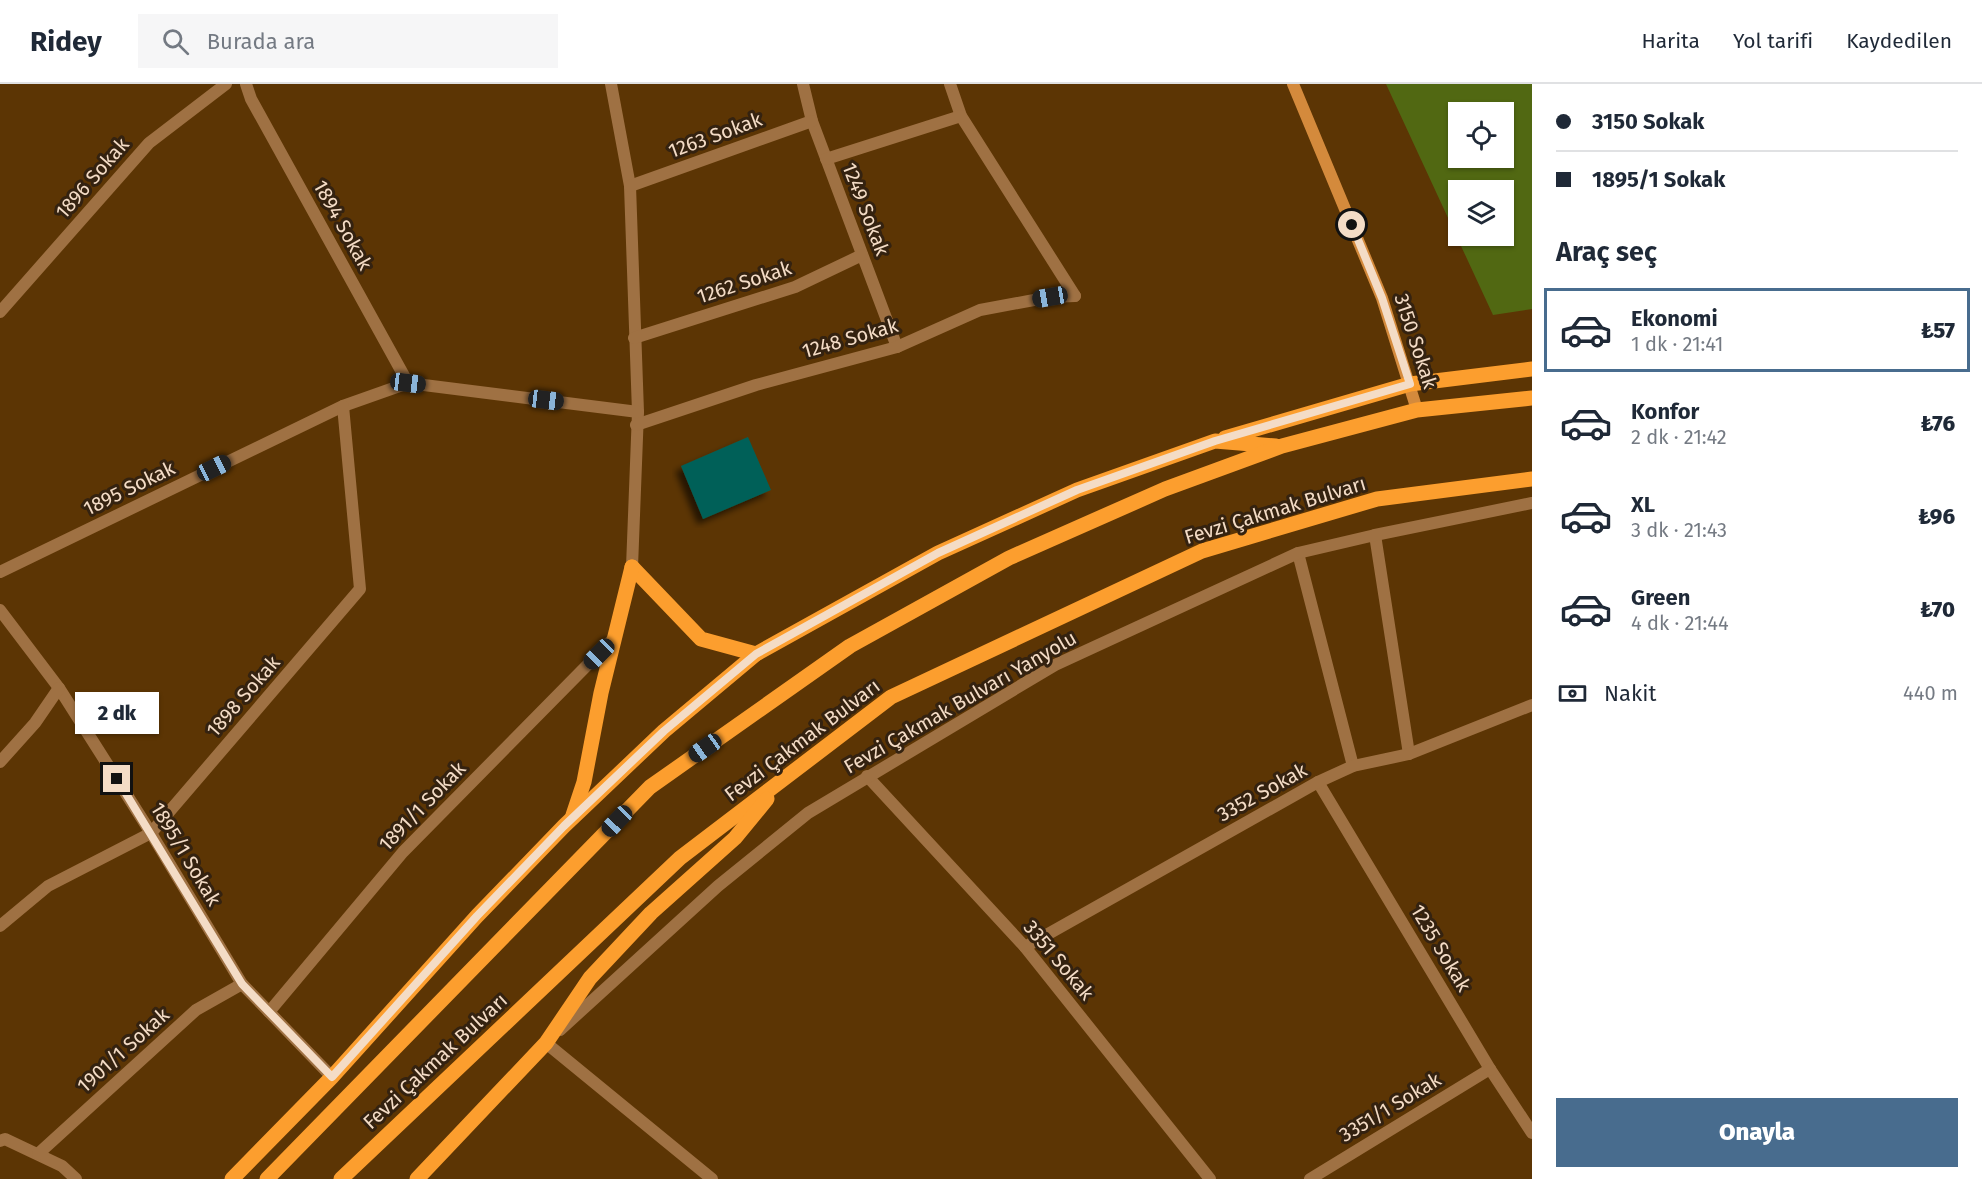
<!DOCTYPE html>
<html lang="tr">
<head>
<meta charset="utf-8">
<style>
  body { margin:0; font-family:"Fira Sans",sans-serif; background:#f6f6f7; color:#1f2937; height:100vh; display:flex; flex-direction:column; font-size:22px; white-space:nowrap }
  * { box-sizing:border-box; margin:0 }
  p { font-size:20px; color:#747a83 }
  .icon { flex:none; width:33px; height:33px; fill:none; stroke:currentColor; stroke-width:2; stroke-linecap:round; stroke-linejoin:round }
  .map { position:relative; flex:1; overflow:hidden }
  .side { display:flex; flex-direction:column; background:#fff; width:450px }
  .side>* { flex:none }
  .banner { display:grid; align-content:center; height:132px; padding:0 24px; background:#fff }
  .buttons { position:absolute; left:1448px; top:18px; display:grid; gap:12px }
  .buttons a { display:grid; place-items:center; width:66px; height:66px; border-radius:0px; background:#fff; box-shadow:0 2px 4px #0004; font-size:30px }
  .end { position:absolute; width:27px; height:27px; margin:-14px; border:8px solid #f4dcc6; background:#111; box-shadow:0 0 0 3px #111 }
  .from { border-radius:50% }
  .bubble { position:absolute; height:42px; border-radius:0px; background:#fff; box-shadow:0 2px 4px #0004; font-size:20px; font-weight:800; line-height:42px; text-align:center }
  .car { position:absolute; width:18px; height:36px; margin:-18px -9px; border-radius:8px; box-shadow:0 0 4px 2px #0007; background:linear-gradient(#222 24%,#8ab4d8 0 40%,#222 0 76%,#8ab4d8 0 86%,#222 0) }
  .banner b { display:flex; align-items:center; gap:21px; height:57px; font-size:22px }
  .banner b+b { border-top:2px solid #e0e1e3 }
  .banner i { width:15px; height:15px; background:#1f2937 }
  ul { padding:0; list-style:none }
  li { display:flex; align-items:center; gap:18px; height:84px; margin:0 12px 9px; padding:0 12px; border:3px solid transparent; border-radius:0px }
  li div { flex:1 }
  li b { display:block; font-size:22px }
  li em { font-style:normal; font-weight:800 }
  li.selected { border-color:#486c8e }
  li>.icon { width:54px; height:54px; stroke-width:1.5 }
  h2 { padding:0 24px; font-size:27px; line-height:72px }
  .pay { display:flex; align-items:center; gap:15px; height:66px; padding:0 24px; font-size:22px }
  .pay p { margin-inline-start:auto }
  .primary-button { display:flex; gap:12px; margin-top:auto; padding:12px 24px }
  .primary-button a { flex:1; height:69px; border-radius:0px; background:#486c8e; color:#fff; font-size:24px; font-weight:800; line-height:69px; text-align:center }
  header { display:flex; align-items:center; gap:36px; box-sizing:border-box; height:84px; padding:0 30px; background:#fff; border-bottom:2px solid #e0e1e3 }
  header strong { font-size:28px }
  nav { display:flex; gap:33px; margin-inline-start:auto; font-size:21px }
  .search { width:420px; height:54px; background:#f6f6f7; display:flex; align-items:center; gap:15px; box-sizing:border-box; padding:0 21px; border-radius:0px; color:#747a83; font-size:22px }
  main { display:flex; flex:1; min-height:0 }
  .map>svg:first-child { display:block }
  .green { fill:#516812; fill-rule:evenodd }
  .building { fill:#026158; filter:url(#shadow) }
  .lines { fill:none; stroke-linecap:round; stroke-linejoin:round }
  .service { stroke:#9f7143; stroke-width:12 }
  .pedestrian { stroke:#9f7143; stroke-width:12 }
  .minor { stroke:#9f7143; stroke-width:12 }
  .secondary { stroke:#d48a3c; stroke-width:12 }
  .primary { stroke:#fc9e2e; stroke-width:15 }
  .route { stroke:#f4dcc6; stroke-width:8 }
  .labels { text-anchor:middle; stroke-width:6; stroke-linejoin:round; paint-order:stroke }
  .street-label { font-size:20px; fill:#f4dcc6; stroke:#342210 }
</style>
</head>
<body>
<header>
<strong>Ridey</strong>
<div class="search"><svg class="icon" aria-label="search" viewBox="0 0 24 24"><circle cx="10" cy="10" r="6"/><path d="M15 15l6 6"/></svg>Burada ara</div>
<nav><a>Harita</a><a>Yol tarifi</a><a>Kaydedilen</a></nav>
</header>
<main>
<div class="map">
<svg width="1532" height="1095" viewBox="0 0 1532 1095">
  <defs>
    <filter id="shadow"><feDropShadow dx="-5.5" dy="5.5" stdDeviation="3" flood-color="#0009"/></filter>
  </defs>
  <rect width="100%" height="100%" fill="#5c3504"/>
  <path class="green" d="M1386,0H1532V225L1493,231ZM1458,28H1503V74H1458ZM1458,106H1503V152H1458Z"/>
  <polygon class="building" points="748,353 771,406 703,435 681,382"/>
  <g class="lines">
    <polyline class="service" points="546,959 712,1095"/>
    <polyline class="pedestrian" points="1375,451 1409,670"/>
    <g class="minor">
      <polyline points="246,0 251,15 408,299"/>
      <polyline points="611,0 630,102 638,328 632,483"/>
      <polyline points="803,0 812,37 897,263"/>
      <polyline points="950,0 961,32 1075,212"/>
      <polyline points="826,75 961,32"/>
      <polyline points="630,102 812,37"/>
      <polyline points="0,228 149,59 226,0"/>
      <polyline points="634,254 795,203 862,171"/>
      <polyline points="636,341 756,301 897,263 980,226 1050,213 1075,212"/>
      <polyline points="1298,469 1353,682"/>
      <polyline points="0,488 343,322 408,299 638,328"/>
      <polyline points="0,526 59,604 151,749 242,900 332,993"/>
      <polyline points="0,678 35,639 59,604"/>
      <polyline points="867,692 1025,863 1210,1095"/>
      <polyline points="1318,698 1490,985 1532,1049"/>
      <polyline points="0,842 48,802 151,749 360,505 343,322"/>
      <polyline points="1025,863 1318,698 1353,682 1409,670 1532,621"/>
      <polyline points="269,928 403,768 615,553"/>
      <polyline points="560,946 718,802 808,729 1055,581 1298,469 1375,451 1532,419"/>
      <polyline points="0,1057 5,1055 62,1082 76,1095"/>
      <polyline points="38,1070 196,926 242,900"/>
      <polyline points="1310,1095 1490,985"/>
    </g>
    <polyline class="secondary" points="1293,0 1382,214 1417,326"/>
    <g class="primary">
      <polyline points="1225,354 1410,300 1532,285"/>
      <polyline points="632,483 701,555 756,570"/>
      <polyline points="573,731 584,698 601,609 632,483"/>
      <polyline points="232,1095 332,993 477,832 564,742 664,647 756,570 938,469 1077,406 1215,357 1276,362"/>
      <polyline points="267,1095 650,703 850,562 1009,474 1165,405 1282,362 1417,326 1532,314"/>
      <polyline points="341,1095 680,774 891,613 1202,467 1377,415 1532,395"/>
      <polyline points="417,1095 546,959 590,894 651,829 735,754 767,715"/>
    </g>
  </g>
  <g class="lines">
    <polyline class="route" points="117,695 242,900 332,993 477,832 564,742 664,647 756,570 938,469 1077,406 1215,357 1410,300 1382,214 1352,141"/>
  </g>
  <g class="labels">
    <g class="street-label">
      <text transform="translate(715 51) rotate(-20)" y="7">1263 Sokak</text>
      <text transform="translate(92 94) rotate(-49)" y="7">1896 Sokak</text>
      <text transform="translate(866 125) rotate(69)" y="7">1249 Sokak</text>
      <text transform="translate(343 141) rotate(61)" y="7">1894 Sokak</text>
      <text transform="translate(744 198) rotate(-18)" y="7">1262 Sokak</text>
      <text transform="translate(850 254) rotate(-16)" y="7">1248 Sokak</text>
      <text transform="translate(1416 257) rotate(72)" y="7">3150 Sokak</text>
      <text transform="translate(129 404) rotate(-26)" y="7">1895 Sokak</text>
      <text transform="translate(1275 426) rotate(-17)" y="7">Fevzi Çakmak Bulvarı</text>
      <text transform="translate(243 612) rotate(-49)" y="7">1898 Sokak</text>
      <text transform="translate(960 618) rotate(-30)" y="7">Fevzi Çakmak Bulvarı Yanyolu</text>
      <text transform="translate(802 656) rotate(-37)" y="7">Fevzi Çakmak Bulvarı</text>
      <text transform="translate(1262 708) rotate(-29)" y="7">3352 Sokak</text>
      <text transform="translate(422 722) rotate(-46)" y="7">1891/1 Sokak</text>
      <text transform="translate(186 770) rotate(59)" y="7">1895/1 Sokak</text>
      <text transform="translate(1441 864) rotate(59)" y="7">1235 Sokak</text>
      <text transform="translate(1059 876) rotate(50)" y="7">3351 Sokak</text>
      <text transform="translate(123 966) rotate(-42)" y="7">1901/1 Sokak</text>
      <text transform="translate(435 977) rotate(-43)" y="7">Fevzi Çakmak Bulvarı</text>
      <text transform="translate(1390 1023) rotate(-31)" y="7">3351/1 Sokak</text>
    </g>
  </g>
</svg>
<div class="buttons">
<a><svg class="icon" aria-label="locate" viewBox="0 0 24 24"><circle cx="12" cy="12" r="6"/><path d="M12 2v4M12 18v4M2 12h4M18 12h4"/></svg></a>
<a><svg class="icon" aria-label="layers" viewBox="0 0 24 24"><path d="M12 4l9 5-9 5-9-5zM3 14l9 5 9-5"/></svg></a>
</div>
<i class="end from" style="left:1352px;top:141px"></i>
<i class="end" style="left:117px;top:695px"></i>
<div class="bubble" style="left:75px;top:608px;width:84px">2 dk</div>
<i class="car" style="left:1050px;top:213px;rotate:260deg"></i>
<i class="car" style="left:408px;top:299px;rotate:97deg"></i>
<i class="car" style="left:546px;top:316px;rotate:97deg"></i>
<i class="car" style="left:214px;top:384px;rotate:64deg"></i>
<i class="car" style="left:599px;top:570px;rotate:225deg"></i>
<i class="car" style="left:705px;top:664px;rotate:235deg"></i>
<i class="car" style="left:617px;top:737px;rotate:224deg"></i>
</div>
<section class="side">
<div class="banner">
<b><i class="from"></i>3150 Sokak</b>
<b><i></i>1895/1 Sokak</b>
</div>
<h2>Araç seç</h2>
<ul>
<li class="selected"><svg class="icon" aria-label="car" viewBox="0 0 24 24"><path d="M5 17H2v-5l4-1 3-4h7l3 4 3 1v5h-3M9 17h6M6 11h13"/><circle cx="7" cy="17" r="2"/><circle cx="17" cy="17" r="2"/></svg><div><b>Ekonomi</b><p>1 dk · 21:41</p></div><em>₺57</em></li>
<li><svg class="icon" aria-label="car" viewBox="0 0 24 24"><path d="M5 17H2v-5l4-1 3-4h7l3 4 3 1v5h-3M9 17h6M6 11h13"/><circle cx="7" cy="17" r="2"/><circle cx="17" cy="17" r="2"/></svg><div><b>Konfor</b><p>2 dk · 21:42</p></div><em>₺76</em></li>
<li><svg class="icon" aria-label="car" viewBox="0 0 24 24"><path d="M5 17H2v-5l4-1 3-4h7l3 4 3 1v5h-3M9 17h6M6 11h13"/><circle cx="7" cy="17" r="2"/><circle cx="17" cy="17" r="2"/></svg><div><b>XL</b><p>3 dk · 21:43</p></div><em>₺96</em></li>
<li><svg class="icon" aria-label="car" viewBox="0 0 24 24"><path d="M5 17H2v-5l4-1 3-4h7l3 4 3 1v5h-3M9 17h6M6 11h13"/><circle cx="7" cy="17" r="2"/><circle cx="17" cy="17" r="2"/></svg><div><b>Green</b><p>4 dk · 21:44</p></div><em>₺70</em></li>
</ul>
<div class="pay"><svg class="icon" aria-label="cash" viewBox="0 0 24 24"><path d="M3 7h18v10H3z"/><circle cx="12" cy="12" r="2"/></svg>Nakit<p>440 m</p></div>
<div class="primary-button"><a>Onayla</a></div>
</section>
</main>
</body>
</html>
